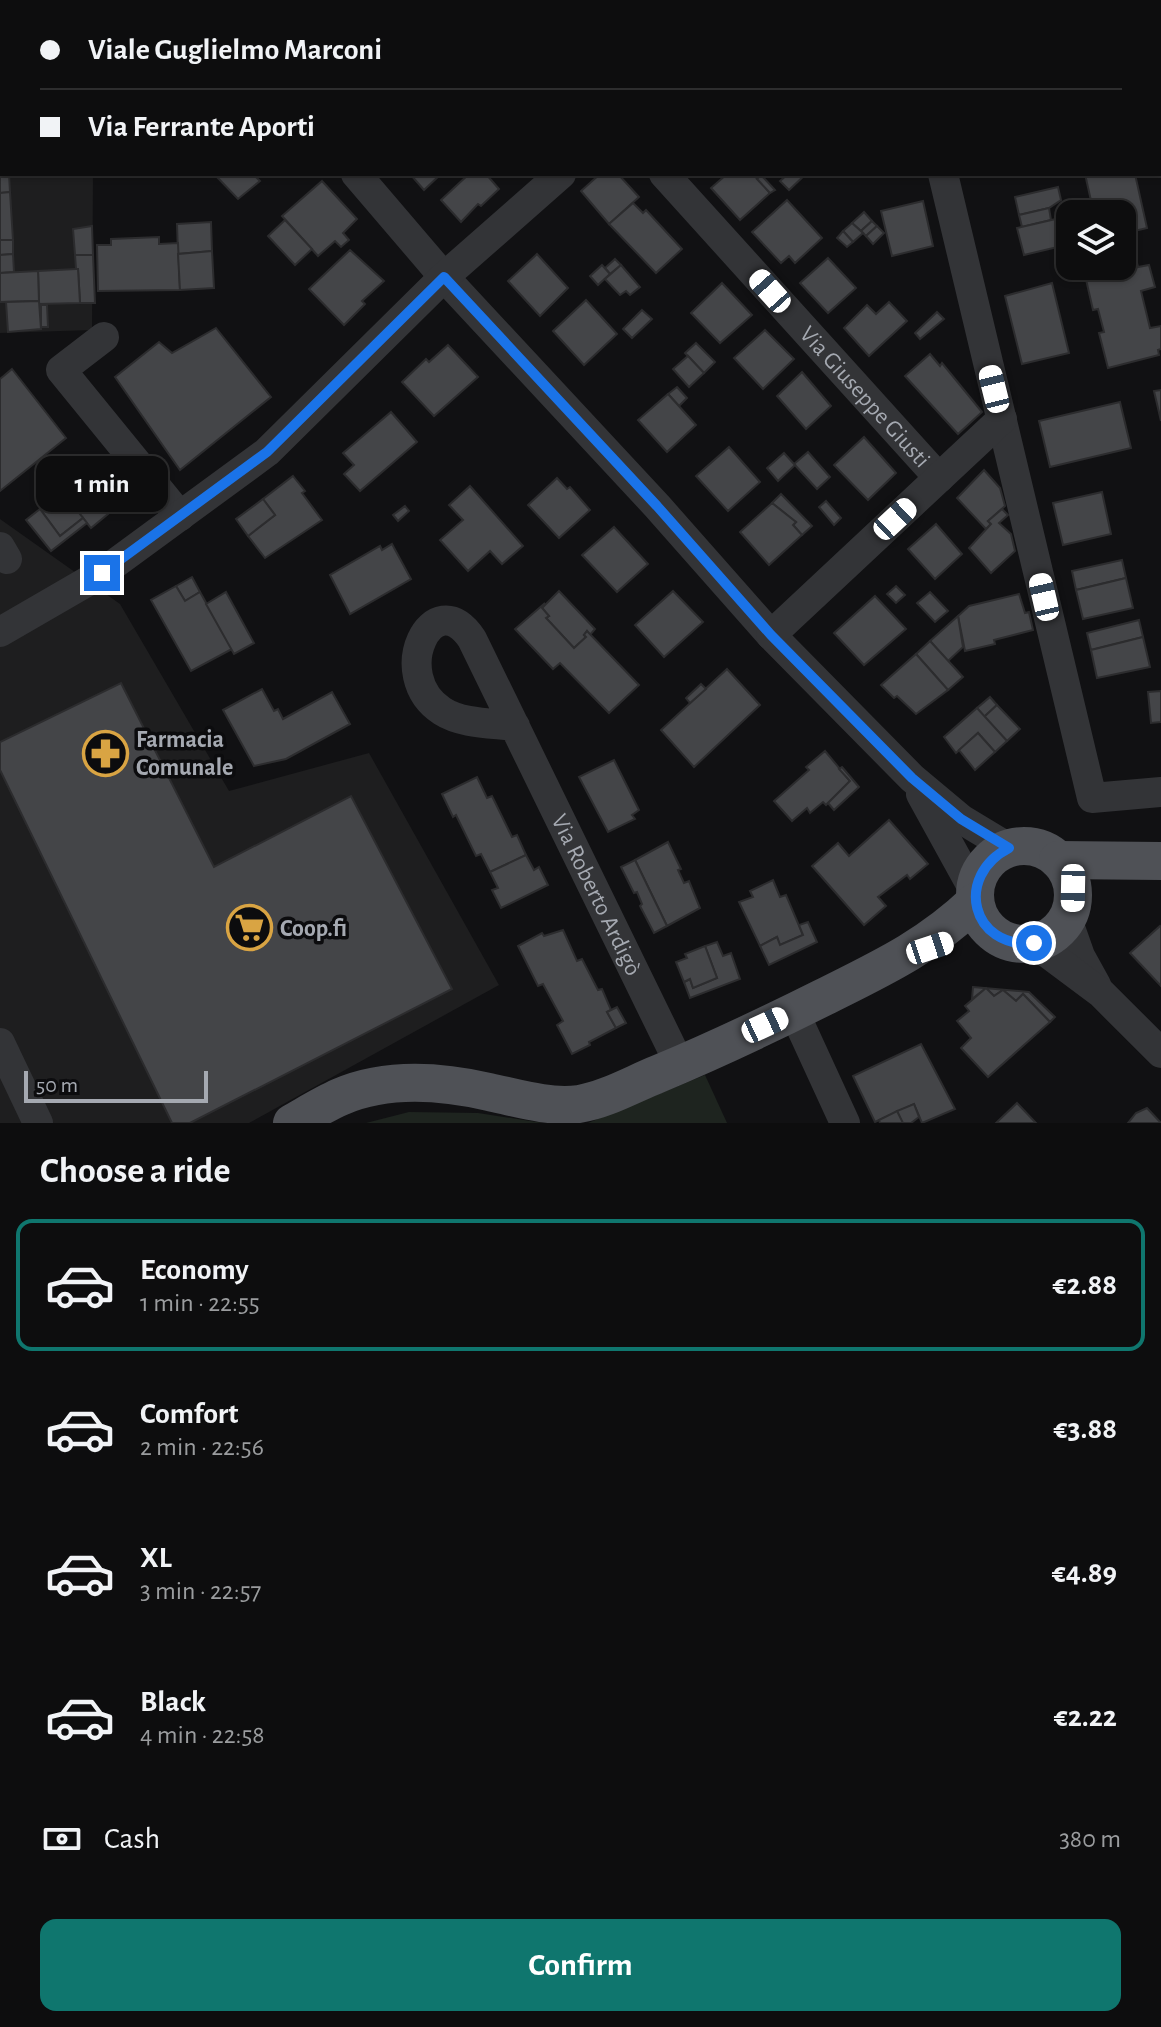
<!DOCTYPE html>
<html lang="en">
<head>
<meta charset="utf-8">
<style>
  body { margin:0; font-family:"Alegreya Sans",sans-serif; background:#161617; color:#f1f3f6; height:100vh; display:flex; flex-direction:column; font-size:30px; white-space:nowrap }
  * { box-sizing:border-box; margin:0 }
  p { font-size:26px; color:#9a9c9e }
  .icon { flex:none; width:44px; height:44px; fill:none; stroke:currentColor; stroke-width:2; stroke-linecap:round; stroke-linejoin:round }
  .map { position:relative; height:1123px; overflow:hidden }
  .sheet { display:flex; flex-direction:column; background:#0d0d0e; flex:1 }
  .sheet>* { flex:none }
  .banner { position:absolute; left:0px; top:0px; width:1162px; height:176px; box-shadow:0 2px 6px #0004,0 0 0 2px #2d2d2e; display:grid; align-content:center; height:176px; padding:0 40px; background:#0d0d0e }
  .buttons { position:absolute; left:1056px; top:200px; display:grid; gap:16px }
  .buttons a { display:grid; place-items:center; width:80px; height:80px; border-radius:16px; background:#0d0d0e; box-shadow:0 2px 6px #0004,0 0 0 2px #2d2d2e; font-size:40px }
  .scale { position:absolute; left:24px; bottom:20px; width:184px; box-sizing:border-box; padding-left:8px; border:4px solid #a5a9b1; border-top:0; font-size:22px; line-height:28px; white-space:nowrap; color:#a5a9b1; -webkit-text-stroke:6px #0c0c0e; paint-order:stroke }
  .end { position:absolute; width:36px; height:36px; margin:-18px; border:10px solid #1a73e8; background:#fff; box-shadow:0 0 0 4px #fff }
  .from { border-radius:50% }
  .bubble { position:absolute; height:56px; border-radius:16px; background:#0d0d0e; box-shadow:0 2px 6px #0004,0 0 0 2px #2d2d2e; font-size:26px; font-weight:700; line-height:56px; text-align:center }
  .car { position:absolute; width:24px; height:48px; margin:-24px -12px; border-radius:10px; box-shadow:0 0 6px 2px #0007; background:linear-gradient(#fff 24%,#345 0 40%,#fff 0 76%,#345 0 86%,#fff 0) }
  .banner b { display:flex; align-items:center; gap:28px; height:76px; font-size:30px }
  .banner b+b { border-top:2px solid #2d2d2e }
  .banner i { width:20px; height:20px; background:#f1f3f6 }
  ul { padding:0; list-style:none }
  li { display:flex; align-items:center; gap:24px; height:132px; margin:0 16px 12px; padding:0 24px; border:4px solid transparent; border-radius:16px }
  li div { flex:1 }
  li b { display:block; font-size:30px }
  li em { font-style:normal; font-weight:700 }
  li.selected { border-color:#0f766e }
  li>.icon { width:72px; height:72px; stroke-width:1.5 }
  h2 { padding:0 40px; font-size:36px; line-height:96px }
  .pay { display:flex; align-items:center; gap:20px; height:88px; padding:0 40px; font-size:30px }
  .pay p { margin-inline-start:auto }
  .cta { display:flex; gap:16px; margin-top:auto; padding:16px 40px }
  .cta a { flex:1; height:92px; border-radius:16px; background:#0f766e; color:#fff; font-size:32px; font-weight:700; line-height:92px; text-align:center }
  .map>svg:first-child { display:block }
  .built { fill:#1e1e1f }
  .green { fill:#1e241f }
  .building { fill:#444548; stroke:#2c2c2e; stroke-width:2 }
  .lines { fill:none; stroke-linecap:round; stroke-linejoin:round }
  .minor { stroke:#333437; stroke-width:30 }
  .major { stroke:#4f5156; stroke-width:38 }
  .route { stroke:#1a73e8; stroke-width:10 }
  .labels { text-anchor:middle; stroke-width:7; stroke-linejoin:round; paint-order:stroke }
  .street-label { font-size:24px; fill:#a5a9b1; stroke:#0c0c0e }
  .poi-label { font-size:24px; font-weight:bold; fill:#a5a9b1; stroke:#0c0c0e; text-anchor:start }
</style>
</head>
<body>
<div class="map">
<svg width="1161" height="1123" viewBox="0 0 1161 1123">
  <rect width="100%" height="100%" fill="#111113"/>
  <g class="built">
    <polygon points="0,127 2,174 93,174 92,330 0,333"/>
    <polygon points="0,519 120,604 229,791 369,753 499,985 249,1123 0,1123"/>
  </g>
  <g class="green">
    <polygon points="705,1075 727,1123 588,1123"/>
    <polygon points="409,1112 478,1113 543,1123 366,1123"/>
  </g>
  <g class="building">
    <polygon points="655,0 707,0 705,2"/>
    <polygon points="0,148 2,148 2,174 9,174 10,192 0,193"/>
    <polygon points="221,174 261,174 257,178 260,181 238,199 217,177"/>
    <polygon points="410,174 441,174 424,190"/>
    <polygon points="469,174 486,174 499,189 481,206 478,204 461,222 441,200"/>
    <polygon points="600,174 618,174 639,197 609,224 581,191"/>
    <polygon points="727,174 753,174 770,193 740,220 711,188"/>
    <polygon points="788,174 806,174 789,190 780,181"/>
    <polygon points="1085,174 1135,174 1147,228 1122,234 1122,214 1094,214"/>
    <polygon points="761,175 775,190 770,193 757,179"/>
    <polygon points="322,181 357,219 343,233 349,240 341,247 335,241 318,256 282,216"/>
    <polygon points="1058,187 1061,200 1049,208 1019,215 1015,197"/>
    <polygon points="10,192 13,240 0,240 0,193"/>
    <polygon points="787,200 822,238 795,263 789,256 781,263 752,232"/>
    <polygon points="923,201 933,246 892,256 881,211"/>
    <polygon points="633,203 643,213 646,210 682,249 656,273 609,224"/>
    <polygon points="1049,208 1051,220 1022,227 1019,215"/>
    <polygon points="864,212 872,221 861,231 852,223"/>
    <polygon points="1060,218 1066,245 1024,255 1017,228"/>
    <polygon points="285,220 312,249 295,265 268,236"/>
    <polygon points="872,221 877,226 866,236 861,231"/>
    <polygon points="211,222 212,251 178,254 177,224"/>
    <polygon points="852,223 863,233 853,242 843,231"/>
    <polygon points="92,226 93,255 75,255 73,229"/>
    <polygon points="877,226 884,233 873,244 866,236"/>
    <polygon points="843,231 853,242 847,247 837,238"/>
    <polygon points="159,237 159,244 178,243 180,290 98,291 97,245 111,245 111,239"/>
    <polygon points="0,240 13,240 13,254 0,255"/>
    <polygon points="350,250 384,281 362,301 365,304 344,325 309,289"/>
    <polygon points="212,251 214,288 180,290 178,254"/>
    <polygon points="13,254 14,272 0,273 0,255"/>
    <polygon points="537,254 568,288 540,316 508,281"/>
    <polygon points="75,255 93,255 95,303 80,303 78,269 76,269"/>
    <polygon points="828,258 856,288 828,313 800,283"/>
    <polygon points="615,259 621,265 610,274 605,268"/>
    <polygon points="1137,263 1138,267 1149,265 1155,287 1141,291 1150,328 1161,326 1161,349 1158,350 1159,355 1108,368 1099,333 1104,332 1098,309 1093,310 1085,275"/>
    <polygon points="602,265 610,274 598,285 590,276"/>
    <polygon points="621,265 640,287 630,295 626,291 620,295 605,279"/>
    <polygon points="76,269 78,269 80,303 39,304 38,271"/>
    <polygon points="38,271 39,301 0,302 0,273"/>
    <polygon points="722,283 752,315 720,343 691,313"/>
    <polygon points="1052,283 1069,353 1022,364 1005,296"/>
    <polygon points="586,300 617,334 584,365 553,331"/>
    <polygon points="39,301 41,329 8,332 6,302"/>
    <polygon points="889,302 907,321 869,356 844,328 867,305 876,314"/>
    <polygon points="41,305 47,305 48,327 41,327"/>
    <polygon points="642,310 652,319 632,338 623,329"/>
    <polygon points="937,312 944,319 920,339 915,333"/>
    <polygon points="216,328 271,397 180,470 115,377 159,342 172,353"/>
    <polygon points="765,330 794,359 763,389 734,358"/>
    <polygon points="696,343 715,362 704,373 685,353"/>
    <polygon points="448,345 478,377 434,416 402,382 426,359 429,362"/>
    <polygon points="930,354 940,366 942,363 982,412 958,434 905,376"/>
    <polygon points="688,356 704,373 689,387 673,369"/>
    <polygon points="12,369 66,438 0,491 0,379"/>
    <polygon points="802,372 831,406 806,429 777,396"/>
    <polygon points="677,387 687,398 679,406 668,394"/>
    <polygon points="1161,390 1161,421 1154,391"/>
    <polygon points="668,394 696,425 667,452 638,420"/>
    <polygon points="1120,402 1131,448 1050,467 1039,421"/>
    <polygon points="391,412 417,442 360,491 344,474 354,465 343,453"/>
    <polygon points="864,437 896,473 868,500 834,465"/>
    <polygon points="729,447 760,482 728,511 696,476"/>
    <polygon points="808,452 830,477 817,489 794,464"/>
    <polygon points="784,453 795,465 778,481 767,468"/>
    <polygon points="89,465 117,501 106,511 108,514 91,528 60,489"/>
    <polygon points="984,470 1000,488 1005,506 988,521 991,524 986,529 957,498"/>
    <polygon points="293,476 305,491 302,493 322,520 265,558 248,536 275,515 263,499"/>
    <polygon points="557,478 567,489 570,487 590,510 559,538 528,505"/>
    <polygon points="470,486 523,546 502,564 490,551 468,571 440,540 463,520 449,505"/>
    <polygon points="62,491 83,518 60,536 40,509"/>
    <polygon points="1102,492 1111,534 1063,545 1053,503"/>
    <polygon points="781,494 812,526 802,535 793,525 796,522 772,503"/>
    <polygon points="263,499 275,515 248,536 236,519"/>
    <polygon points="826,501 841,518 834,525 819,507"/>
    <polygon points="772,503 796,522 793,525 802,535 769,565 740,532"/>
    <polygon points="405,506 409,511 398,521 393,515"/>
    <polygon points="40,509 60,536 83,518 87,523 51,551 26,520"/>
    <polygon points="1002,509 1008,515 999,523 1011,534 1015,551 991,573 969,548 991,524 988,521"/>
    <polygon points="936,524 962,554 935,579 908,549"/>
    <polygon points="614,527 648,564 617,592 582,555"/>
    <polygon points="392,544 411,579 350,614 330,575 380,546 382,550"/>
    <polygon points="1122,560 1126,578 1076,590 1072,571"/>
    <polygon points="192,577 200,592 185,601 176,586"/>
    <polygon points="1126,578 1133,608 1083,619 1076,590"/>
    <polygon points="176,586 185,601 200,592 232,649 191,671 151,600"/>
    <polygon points="896,586 905,595 896,603 887,594"/>
    <polygon points="559,591 595,629 590,635 587,631 584,635 586,637 574,648 546,618 549,616 542,608"/>
    <polygon points="673,591 703,622 664,657 635,625"/>
    <polygon points="226,592 254,643 234,654 206,604"/>
    <polygon points="930,592 948,611 935,622 917,603"/>
    <polygon points="1019,594 1025,613 1029,612 1033,630 994,640 995,644 965,651 958,616 969,606"/>
    <polygon points="875,596 906,629 864,665 834,633"/>
    <polygon points="545,603 542,608 549,616 546,618 574,648 586,637 584,635 587,631 639,685 609,713 560,663 553,669 515,629"/>
    <polygon points="958,616 963,647 948,661 930,641"/>
    <polygon points="1139,620 1143,637 1091,650 1087,633"/>
    <polygon points="1143,637 1150,667 1097,678 1091,650"/>
    <polygon points="930,641 963,677 948,690 916,654"/>
    <polygon points="916,654 948,690 916,714 897,696 894,698 881,685"/>
    <polygon points="727,669 760,705 694,767 661,730"/>
    <polygon points="121,683 214,867 351,796 452,989 190,1123 172,1123 0,770 0,742"/>
    <polygon points="701,684 706,689 690,703 686,698"/>
    <polygon points="262,689 274,711 278,709 283,719 332,692 350,724 286,759 254,766 223,710"/>
    <polygon points="1161,691 1161,722 1151,723 1148,692"/>
    <polygon points="990,697 997,705 984,717 977,708"/>
    <polygon points="997,705 1020,729 1007,741 984,717"/>
    <polygon points="977,708 1007,741 995,752 978,733 956,753 944,737"/>
    <polygon points="978,733 995,752 975,770 959,750"/>
    <polygon points="825,751 850,781 826,805 823,802 810,813 807,808 792,821 774,801 809,770 806,767"/>
    <polygon points="614,760 639,810 632,815 635,819 608,832 579,777"/>
    <polygon points="842,767 859,787 834,810 828,803 850,781 839,769"/>
    <polygon points="477,777 487,798 492,796 512,837 517,835 526,855 490,872 481,854 476,856 456,815 453,817 442,794"/>
    <polygon points="889,820 928,864 910,879 907,875 878,897 886,906 864,925 812,866 838,843 849,856"/>
    <polygon points="668,842 681,869 678,870 684,883 689,881 700,908 667,926 635,860"/>
    <polygon points="526,855 534,870 539,867 548,885 501,908 492,890 498,888 490,872"/>
    <polygon points="635,860 667,926 654,933 640,906 642,904 637,892 634,893 621,867"/>
    <polygon points="773,880 780,897 786,895 803,935 780,945 777,937 760,946 739,902 753,897 750,891"/>
    <polygon points="808,922 817,942 769,965 760,946 777,937 780,945 803,935 799,925"/>
    <polygon points="1160,926 1161,927 1161,986 1130,953"/>
    <polygon points="563,930 577,961 582,959 598,990 602,989 611,1010 607,1012 616,1028 589,1042 590,1045 572,1054 557,1025 563,1021 543,984 538,986 518,946 542,933 544,936"/>
    <polygon points="717,942 723,956 731,953 740,979 690,998 684,982 690,979 693,988 717,978 705,946"/>
    <polygon points="705,946 717,978 693,988 690,979 684,982 676,962 687,958 685,954"/>
    <polygon points="973,987 1029,992 1055,1017 1050,1022 1023,994 1016,1001 1003,990 994,996 986,988 972,999"/>
    <polygon points="986,988 994,996 1003,990 1016,1001 1023,994 1050,1022 988,1077 961,1048 971,1038 957,1021 969,1011 965,1006"/>
    <polygon points="617,1007 626,1023 616,1028 607,1012"/>
    <polygon points="921,1044 955,1109 922,1123 914,1104 875,1122 853,1076"/>
    <polygon points="1017,1103 1036,1123 996,1123"/>
    <polygon points="914,1104 919,1117 911,1123 902,1123 897,1111"/>
    <polygon points="1147,1108 1161,1123 1128,1123 1136,1113"/>
    <polygon points="897,1111 903,1123 880,1123 879,1120"/>
  </g>
  <g class="lines">
    <g class="minor">
      <polyline points="79,0 79,2"/>
      <polyline points="190,0 192,2"/>
      <polyline points="901,0 901,2"/>
      <polyline points="348,2 350,0"/>
      <polyline points="753,2 756,0"/>
      <polyline points="356,174 444,277 657,506 771,635 912,778 961,819 1009,848"/>
      <path id="s1" d="M664,174L939,478"/>
      <polyline points="943,174 1092,798 1161,792"/>
      <polyline points="104,337 61,370 180,516"/>
      <polyline points="0,547 7,559"/>
      <polyline points="0,632 102,573 267,452 444,277 561,174"/>
      <polyline points="771,635 1002,419"/>
      <path id="s2" d="M515,726C492,723 462,724 442,711C387,675 433,581 472,639L680,1065"/>
      <polyline points="921,794 975,892"/>
      <polyline points="1067,919 1080,956 1096,985"/>
      <polyline points="1034,943 1101,993 1161,1053"/>
      <polyline points="794,1012 845,1123"/>
      <polyline points="0,1043 38,1123"/>
    </g>
    <g class="major">
      <circle cx="1024" cy="895" r="49"/>
      <polyline points="1058,860 1161,861"/>
      <path d="M292,1123C308,1114 324,1104 340,1097C386,1077 441,1081 489,1092C517,1098 549,1108 579,1104C605,1100 633,1084 658,1074C713,1051 768,1025 822,998C880,969 928,947 975,902"/>
    </g>
  </g>
  <g class="lines">
    <path class="route" d="M102,573L267,452L444,277L657,506L771,635L912,778L961,819L1009,848C954,876 971,949 1034,943"/>
  </g>
  <defs>
    <symbol id="pharmacy-ring" viewBox="-11 -11 22 22"><circle r="9.5" fill="#0c0c0e" stroke="#d9a443" stroke-width="1.5"/><path d="M-2-6h4v4h4v4h-4v4h-4v-4h-4v-4h4Z" fill="#d9a443"/></symbol>
    <symbol id="supermarket-ring" viewBox="-11 -11 22 22"><circle r="9.5" fill="#0c0c0e" stroke="#d9a443" stroke-width="1.5"/><path d="M-6-5.5h2.5l.6 2H6L4.5 2H-2.5L-4.4-4H-6ZM-1.5 3.2a1.3 1.3 0 1 0 .1 0ZM3 3.2a1.3 1.3 0 1 0 .1 0Z" fill="#d9a443"/></symbol>
  </defs>
  <g fill-rule="evenodd">
    <use href="#pharmacy-ring" x="80" y="728" width="51" height="51"/>
    <use href="#supermarket-ring" x="224" y="902" width="51" height="51"/>
  </g>
  <g class="labels">
    <g class="street-label">
      <text dy="8" stroke="none"><textPath href="#s1" startOffset="300">Via Giuseppe Giusti</textPath></text>
      <text dy="8" stroke="none"><textPath href="#s2" startOffset="506">Via Roberto Ardigò</textPath></text>
    </g>
    <g class="poi-label">
      <text x="136" y="747">Farmacia<tspan x="136" dy="28">Comunale</tspan></text>
      <text x="280" y="936">Coop.fi</text>
    </g>
  </g>
</svg>
<div class="buttons">
<a><svg class="icon" aria-label="layers" viewBox="0 0 24 24"><path d="M12 4l9 5-9 5-9-5zM3 14l9 5 9-5"/></svg></a>
</div>
<div class="scale">50 m</div>
<i class="end from" style="left:1034px;top:943px"></i>
<i class="end" style="left:102px;top:573px"></i>
<div class="bubble" style="left:36px;top:456px;width:132px">1 min</div>
<i class="car" style="left:770px;top:291px;rotate:318deg"></i>
<i class="car" style="left:994px;top:389px;rotate:346deg"></i>
<i class="car" style="left:895px;top:519px;rotate:47deg"></i>
<i class="car" style="left:1044px;top:597px;rotate:347deg"></i>
<i class="car" style="left:1073px;top:888px;rotate:181deg"></i>
<i class="car" style="left:930px;top:948px;rotate:72deg"></i>
<i class="car" style="left:765px;top:1025px;rotate:65deg"></i>
<div class="banner">
<b><i class="from"></i>Viale Guglielmo Marconi</b>
<b><i></i>Via Ferrante Aporti</b>
</div>
</div>
<section class="sheet">
<h2>Choose a ride</h2>
<ul>
<li class="selected"><svg class="icon" aria-label="car" viewBox="0 0 24 24"><path d="M5 17H2v-5l4-1 3-4h7l3 4 3 1v5h-3M9 17h6M6 11h13"/><circle cx="7" cy="17" r="2"/><circle cx="17" cy="17" r="2"/></svg><div><b>Economy</b><p>1 min · 22:55</p></div><em>€2.88</em></li>
<li><svg class="icon" aria-label="car" viewBox="0 0 24 24"><path d="M5 17H2v-5l4-1 3-4h7l3 4 3 1v5h-3M9 17h6M6 11h13"/><circle cx="7" cy="17" r="2"/><circle cx="17" cy="17" r="2"/></svg><div><b>Comfort</b><p>2 min · 22:56</p></div><em>€3.88</em></li>
<li><svg class="icon" aria-label="car" viewBox="0 0 24 24"><path d="M5 17H2v-5l4-1 3-4h7l3 4 3 1v5h-3M9 17h6M6 11h13"/><circle cx="7" cy="17" r="2"/><circle cx="17" cy="17" r="2"/></svg><div><b>XL</b><p>3 min · 22:57</p></div><em>€4.89</em></li>
<li><svg class="icon" aria-label="car" viewBox="0 0 24 24"><path d="M5 17H2v-5l4-1 3-4h7l3 4 3 1v5h-3M9 17h6M6 11h13"/><circle cx="7" cy="17" r="2"/><circle cx="17" cy="17" r="2"/></svg><div><b>Black</b><p>4 min · 22:58</p></div><em>€2.22</em></li>
</ul>
<div class="pay"><svg class="icon" aria-label="cash" viewBox="0 0 24 24"><path d="M3 7h18v10H3z"/><circle cx="12" cy="12" r="2"/></svg>Cash<p>380 m</p></div>
<div class="cta"><a>Confirm</a></div>
</section>
</body>
</html>
